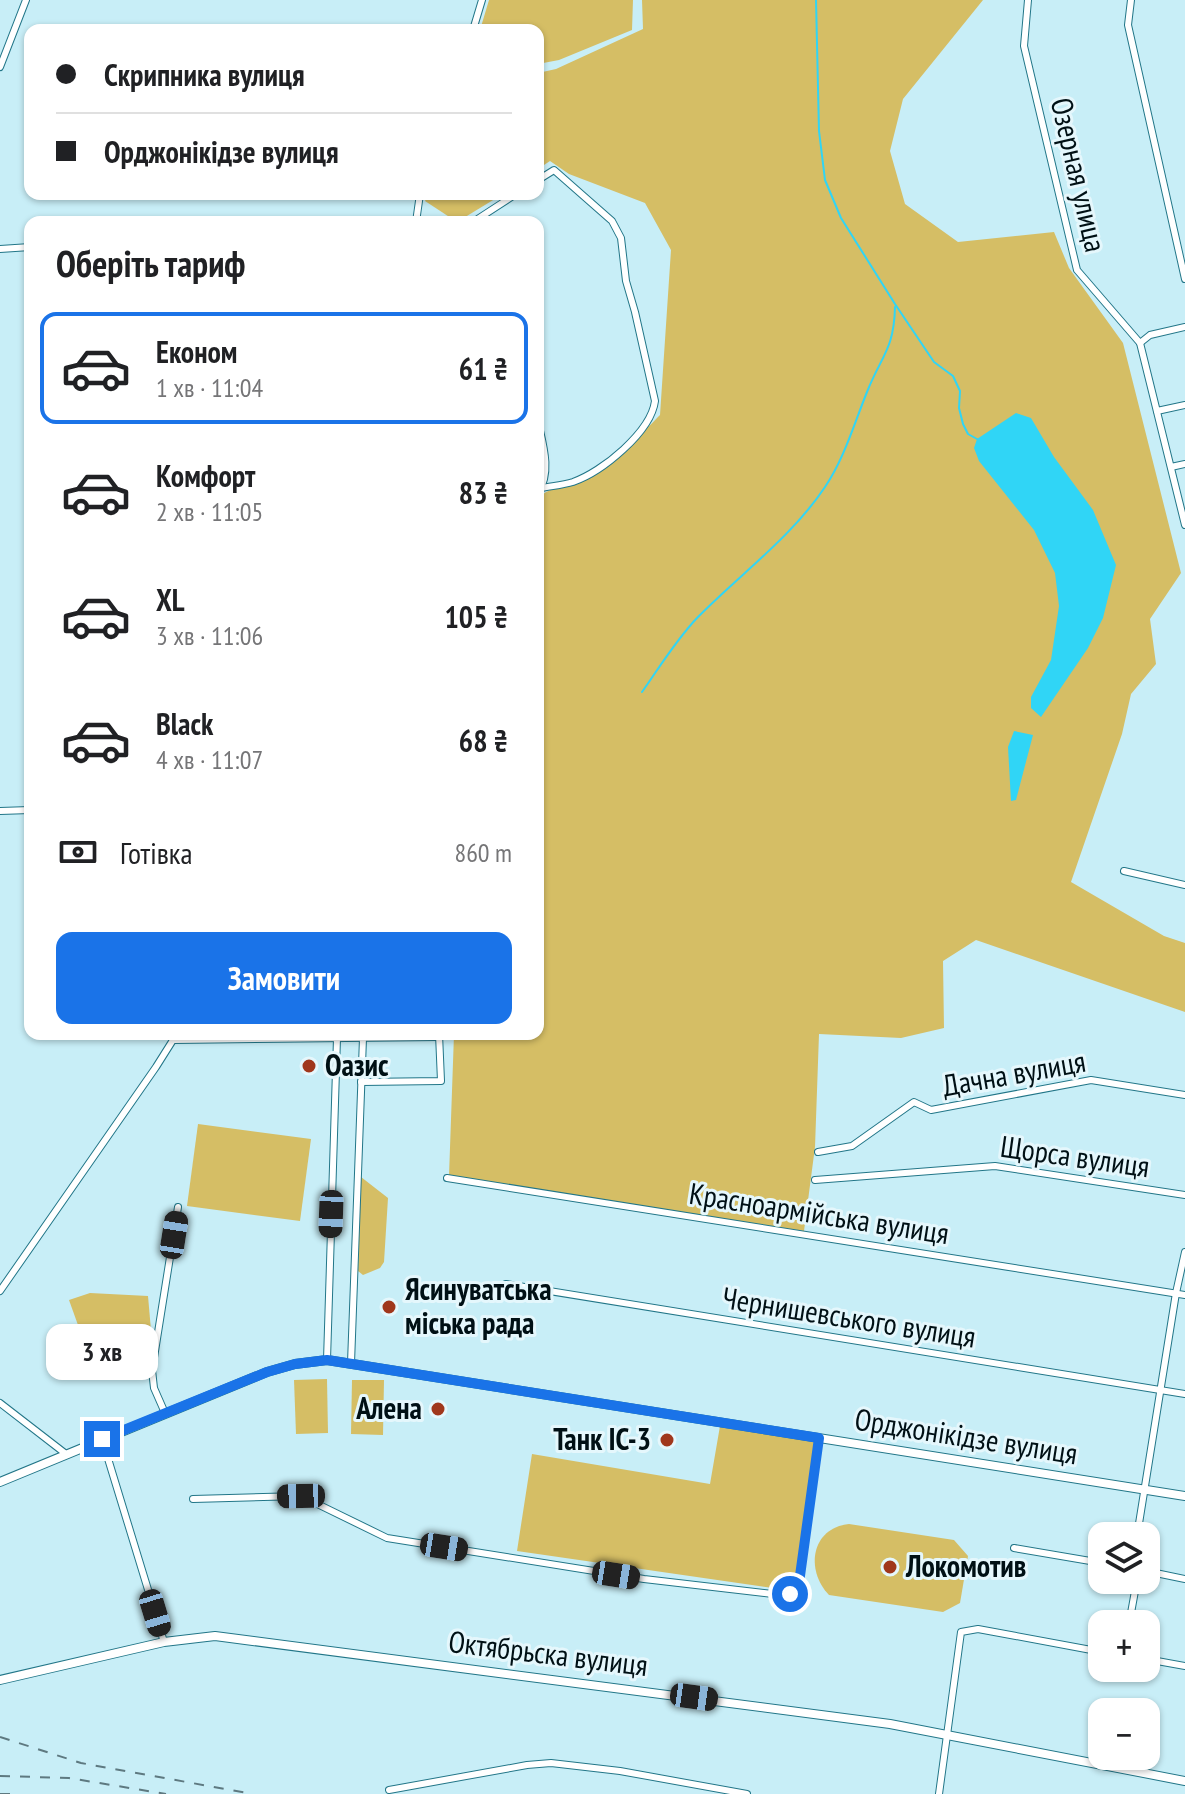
<!DOCTYPE html>
<html lang="uk">
<head>
<meta charset="utf-8">
<style>
  body { margin:0; font-family:"PT Sans Narrow",sans-serif; background:#f6f6f6; color:#202124; height:100vh; display:flex; flex-direction:column; font-size:30px; white-space:nowrap }
  * { box-sizing:border-box; margin:0 }
  p { font-size:26px; color:#757577 }
  .icon { flex:none; width:44px; height:44px; fill:none; stroke:currentColor; stroke-width:2; stroke-linecap:round; stroke-linejoin:round }
  .map { position:relative; flex:1; overflow:hidden }
  .panel { position:absolute; left:24px; top:216px; width:520px; height:824px; display:flex; flex-direction:column; background:#fff; border-radius:16px; box-shadow:0 2px 6px #0004 }
  .panel>* { flex:none }
  .hud { position:absolute; left:24px; top:24px; width:520px; height:176px; border-radius:16px; box-shadow:0 2px 6px #0004; display:grid; align-content:center; height:176px; padding:0 32px; background:#fff }
  .fabs { position:absolute; left:1088px; top:1522px; display:grid; gap:16px }
  .fabs a { display:grid; place-items:center; width:72px; height:72px; border-radius:16px; background:#fff; box-shadow:0 2px 6px #0004; font-size:40px }
  .end { position:absolute; width:36px; height:36px; margin:-18px; border:10px solid #1a73e8; background:#fff; box-shadow:0 0 0 4px #fff }
  .from { border-radius:50% }
  .bubble { position:absolute; height:56px; border-radius:16px; background:#fff; box-shadow:0 2px 6px #0004; font-size:26px; font-weight:800; line-height:56px; text-align:center }
  .car { position:absolute; width:24px; height:48px; margin:-24px -12px; border-radius:10px; box-shadow:0 0 6px 2px #0007; background:linear-gradient(#222 24%,#8ab4d8 0 40%,#222 0 76%,#8ab4d8 0 86%,#222 0) }
  .hud b { display:flex; align-items:center; gap:28px; height:76px; font-size:30px }
  .hud b+b { border-top:2px solid #e0e0e0 }
  .hud i { width:20px; height:20px; background:#202124 }
  ul { padding:0; list-style:none }
  li { display:flex; align-items:center; gap:24px; height:112px; margin:0 16px 12px; padding:0 16px; border:4px solid transparent; border-radius:16px }
  li div { flex:1 }
  li b { display:block; font-size:30px }
  li em { font-style:normal; font-weight:800 }
  li.current { border-color:#1a73e8 }
  li>.icon { width:72px; height:72px; stroke-width:1.5 }
  h2 { padding:0 32px; font-size:36px; line-height:96px }
  .pay { display:flex; align-items:center; gap:20px; height:88px; padding:0 32px; font-size:30px }
  .pay p { margin-inline-start:auto }
  .action { display:flex; gap:16px; margin-top:auto; padding:16px 32px }
  .action a { flex:1; height:92px; border-radius:16px; background:#1a73e8; color:#fff; font-size:32px; font-weight:800; line-height:92px; text-align:center }
  .map>svg:first-child { display:block }
  .green { fill:#d5be65 }
  .water { fill:#30d5f6 }
  .lines { fill:none; stroke-linecap:round; stroke-linejoin:round }
  .stream { stroke:#30d5f6; stroke-width:2 }
  .minor-casing { stroke:#227688; stroke-width:8 }
  .secondary-casing { stroke:#227688; stroke-width:10 }
  .minor { stroke:#fff; stroke-width:6 }
  .secondary { stroke:#fff; stroke-width:8 }
  .rail { stroke:#5e7980; stroke-width:2; stroke-dasharray:10 10; stroke-linecap:butt }
  .route { stroke:#1a73e8; stroke-width:10 }
  .poi-dot { fill:#a0371c; stroke:#e5f7fc; stroke-width:3 }
  .labels { text-anchor:middle; stroke-width:6; stroke-linejoin:round; paint-order:stroke }
  .street-label { font-size:30px; fill:#001015; stroke:#e5f7fc }
  .poi-label { font-size:30px; font-weight:bold; fill:#001015; stroke:#e5f7fc; text-anchor:start }
</style>
</head>
<body>
<div class="map">
<svg width="1185" height="1794" viewBox="0 0 1185 1794">
  <rect width="100%" height="100%" fill="#c8eef7"/>
  <g class="green">
    <polygon points="489,0 633,0 632,30 559,60 538,64 538,30 480,30"/>
    <path d="M642,0H983L903,99L890,151L905,204L958,242L1054,232L1069,268L1123,343L1181,573L1150,619L1156,664L1131,694L1122,734L1071,882L1164,936L1185,943V1012L976,940L943,961L944,1028L901,1038L819,1034L815,1147L804,1231L449,1176L454,1034H538V499C550,484 573,487 590,478C612,467 642,433 660,415L671,250L645,203L569,174L550,161L538,169V73L556,69L643,29Z"/>
    <polygon points="428,194 503,194 457,222 425,201"/>
    <polygon points="198,1124 311,1139 300,1221 187,1206"/>
    <polygon points="361,1177 388,1198 384,1262 380,1268 363,1275 358,1271"/>
    <polygon points="90,1293 148,1296 153,1353 97,1378 69,1300"/>
    <polygon points="327,1379 328,1433 296,1434 294,1380"/>
    <polygon points="352,1380 384,1380 383,1435 351,1434"/>
    <polygon points="720,1426 815,1441 796,1573 788,1586 773,1588 517,1551 532,1454 710,1484"/>
    <path d="M849,1524L954,1540L968,1556L960,1603L943,1612L829,1595C805,1570 811,1528 849,1524Z"/>
  </g>
  <g class="water">
    <polygon points="1016,413 1031,418 1054,457 1093,510 1116,565 1103,618 1088,648 1041,717 1031,708 1031,697 1051,660 1059,606 1055,573 1034,530 979,461 974,448 977,439"/>
    <polygon points="1014,731 1033,735 1016,800 1011,801 1008,747"/>
  </g>
  <g class="lines">
    <g class="stream">
      <polyline points="816,0 819,131 825,180 841,218 895,304 934,362 953,376 960,391 959,408 963,424 968,434 977,439"/>
      <path d="M642,692C659,668 676,640 697,618C739,575 791,538 825,487C844,459 854,424 867,392C881,356 894,350 895,307"/>
    </g>
    <defs>
      <g id="minor">
        <polyline points="1028,0 1024,46 1077,270 1140,343 1185,525"/>
        <polyline points="1131,0 1128,25 1185,279"/>
        <polyline points="473,30 482,0"/>
        <polyline points="0,67 26,0"/>
        <path d="M538,180L554,170L612,221L621,238L626,281L635,312L655,401C651,432 602,472 573,482C563,485 552,486 542,488"/>
        <polyline points="416,222 420,194"/>
        <polyline points="473,222 516,194"/>
        <polyline points="0,249 30,247"/>
        <polyline points="1140,343 1150,335 1185,327"/>
        <polyline points="1157,411 1185,405"/>
        <path d="M538,422C543,444 552,473 538,493"/>
        <polyline points="1171,467 1185,464"/>
        <polyline points="0,811 30,810"/>
        <polyline points="1124,871 1185,885"/>
        <polyline points="173,1040 439,1037"/>
        <polyline points="361,1082 441,1081 439,1034"/>
        <polyline points="818,1152 852,1146 914,1102 931,1110 1091,1080 1185,1095"/>
        <polyline points="447,1178 1185,1295"/>
        <polyline points="815,1180 995,1166 1185,1195"/>
        <polyline points="506,1284 1185,1394"/>
        <polyline points="0,1291 156,1067 173,1040 173,1034"/>
        <polyline points="327,1360 337,1038"/>
        <polyline points="351,1363 363,1038"/>
        <polyline points="0,1403 66,1454"/>
        <polyline points="165,1413 154,1388 152,1370 178,1207"/>
        <polyline points="102,1439 164,1642"/>
        <polyline points="193,1499 301,1496 387,1538 644,1579 781,1595 794,1591 799,1583 819,1438"/>
        <polyline points="1137,1536 1176,1293 1185,1252"/>
        <polyline points="1014,1548 1102,1563"/>
        <polyline points="1146,1571 1185,1579"/>
        <polyline points="1129,1624 1137,1580"/>
        <polyline points="1146,1659 1185,1666"/>
        <polyline points="389,1790 527,1765 551,1763 620,1771 747,1794"/>
        <polyline points="939,1794 961,1632 978,1629 1102,1652"/>
      </g>
      <g id="secondary">
        <polyline points="0,1482 267,1372 295,1364 327,1360 1185,1496"/>
        <polyline points="0,1680 164,1642 215,1636 890,1724 1185,1781"/>
      </g>
    </defs>
    <use href="#minor" class="minor-casing"/>
    <use href="#secondary" class="secondary-casing"/>
    <use href="#minor" class="minor"/>
    <use href="#secondary" class="secondary"/>
    <g class="rail">
      <polyline points="0,1737 81,1763 253,1794"/>
      <polyline points="0,1776 69,1778 166,1794"/>
      <polyline points="0,1794 16,1794"/>
    </g>
  </g>
  <g class="lines">
    <polyline class="route" points="102,1439 267,1372 295,1364 327,1360 819,1438 799,1583 790,1594"/>
  </g>
  <g class="poi-dot">
    <circle cx="309" cy="1066" r="8"/>
    <circle cx="389" cy="1307" r="8"/>
    <circle cx="438" cy="1409" r="8"/>
    <circle cx="667" cy="1440" r="8"/>
    <circle cx="890" cy="1567" r="8"/>
  </g>
  <g class="labels">
    <g class="street-label">
      <text transform="translate(1078 175) rotate(77)" y="10">Озерная улица</text>
      <text transform="translate(1014 1074) rotate(-10)" y="10">Дачна вулиця</text>
      <text transform="translate(1075 1157) rotate(8)" y="10">Щорса вулиця</text>
      <text transform="translate(819 1214) rotate(9)" y="10">Красноармійська вулиця</text>
      <text transform="translate(849 1318) rotate(9)" y="10">Чернишевського вулиця</text>
      <text transform="translate(966 1437) rotate(9)" y="10">Орджонікідзе вулиця</text>
      <text transform="translate(548 1654) rotate(7)" y="10">Октябрьска вулиця</text>
    </g>
    <g class="poi-label">
      <text x="325" y="1076">Оазис</text>
      <text x="405" y="1300">Ясинуватська<tspan x="405" dy="34">міська рада</tspan></text>
      <text x="422" y="1419" text-anchor="end">Алена</text>
      <text x="651" y="1450" text-anchor="end">Танк ІС-3</text>
      <text x="906" y="1577">Локомотив</text>
    </g>
  </g>
</svg>
<div class="fabs">
<a><svg class="icon" aria-label="layers" viewBox="0 0 24 24"><path d="M12 4l9 5-9 5-9-5zM3 14l9 5 9-5"/></svg></a>
<a>+</a>
<a>−</a>
</div>
<i class="end from" style="left:790px;top:1594px"></i>
<i class="end" style="left:102px;top:1439px"></i>
<div class="bubble" style="left:46px;top:1324px;width:112px">3 хв</div>
<i class="car" style="left:331px;top:1214px;rotate:182deg"></i>
<i class="car" style="left:174px;top:1235px;rotate:9deg"></i>
<i class="car" style="left:301px;top:1496px;rotate:269deg"></i>
<i class="car" style="left:444px;top:1547px;rotate:99deg"></i>
<i class="car" style="left:616px;top:1575px;rotate:99deg"></i>
<i class="car" style="left:155px;top:1613px;rotate:163deg"></i>
<i class="car" style="left:694px;top:1697px;rotate:98deg"></i>
<div class="hud">
<b><i class="from"></i>Скрипника вулиця</b>
<b><i></i>Орджонікідзе вулиця</b>
</div>
<section class="panel">
<h2>Оберіть тариф</h2>
<ul>
<li class="current"><svg class="icon" aria-label="car" viewBox="0 0 24 24"><path d="M5 17H2v-5l4-1 3-4h7l3 4 3 1v5h-3M9 17h6M6 11h13"/><circle cx="7" cy="17" r="2"/><circle cx="17" cy="17" r="2"/></svg><div><b>Економ</b><p>1 хв · 11:04</p></div><em>61 ₴</em></li>
<li><svg class="icon" aria-label="car" viewBox="0 0 24 24"><path d="M5 17H2v-5l4-1 3-4h7l3 4 3 1v5h-3M9 17h6M6 11h13"/><circle cx="7" cy="17" r="2"/><circle cx="17" cy="17" r="2"/></svg><div><b>Комфорт</b><p>2 хв · 11:05</p></div><em>83 ₴</em></li>
<li><svg class="icon" aria-label="car" viewBox="0 0 24 24"><path d="M5 17H2v-5l4-1 3-4h7l3 4 3 1v5h-3M9 17h6M6 11h13"/><circle cx="7" cy="17" r="2"/><circle cx="17" cy="17" r="2"/></svg><div><b>XL</b><p>3 хв · 11:06</p></div><em>105 ₴</em></li>
<li><svg class="icon" aria-label="car" viewBox="0 0 24 24"><path d="M5 17H2v-5l4-1 3-4h7l3 4 3 1v5h-3M9 17h6M6 11h13"/><circle cx="7" cy="17" r="2"/><circle cx="17" cy="17" r="2"/></svg><div><b>Black</b><p>4 хв · 11:07</p></div><em>68 ₴</em></li>
</ul>
<div class="pay"><svg class="icon" aria-label="cash" viewBox="0 0 24 24"><path d="M3 7h18v10H3z"/><circle cx="12" cy="12" r="2"/></svg>Готівка<p>860 m</p></div>
<div class="action"><a>Замовити</a></div>
</section>
</div>
</body>
</html>
